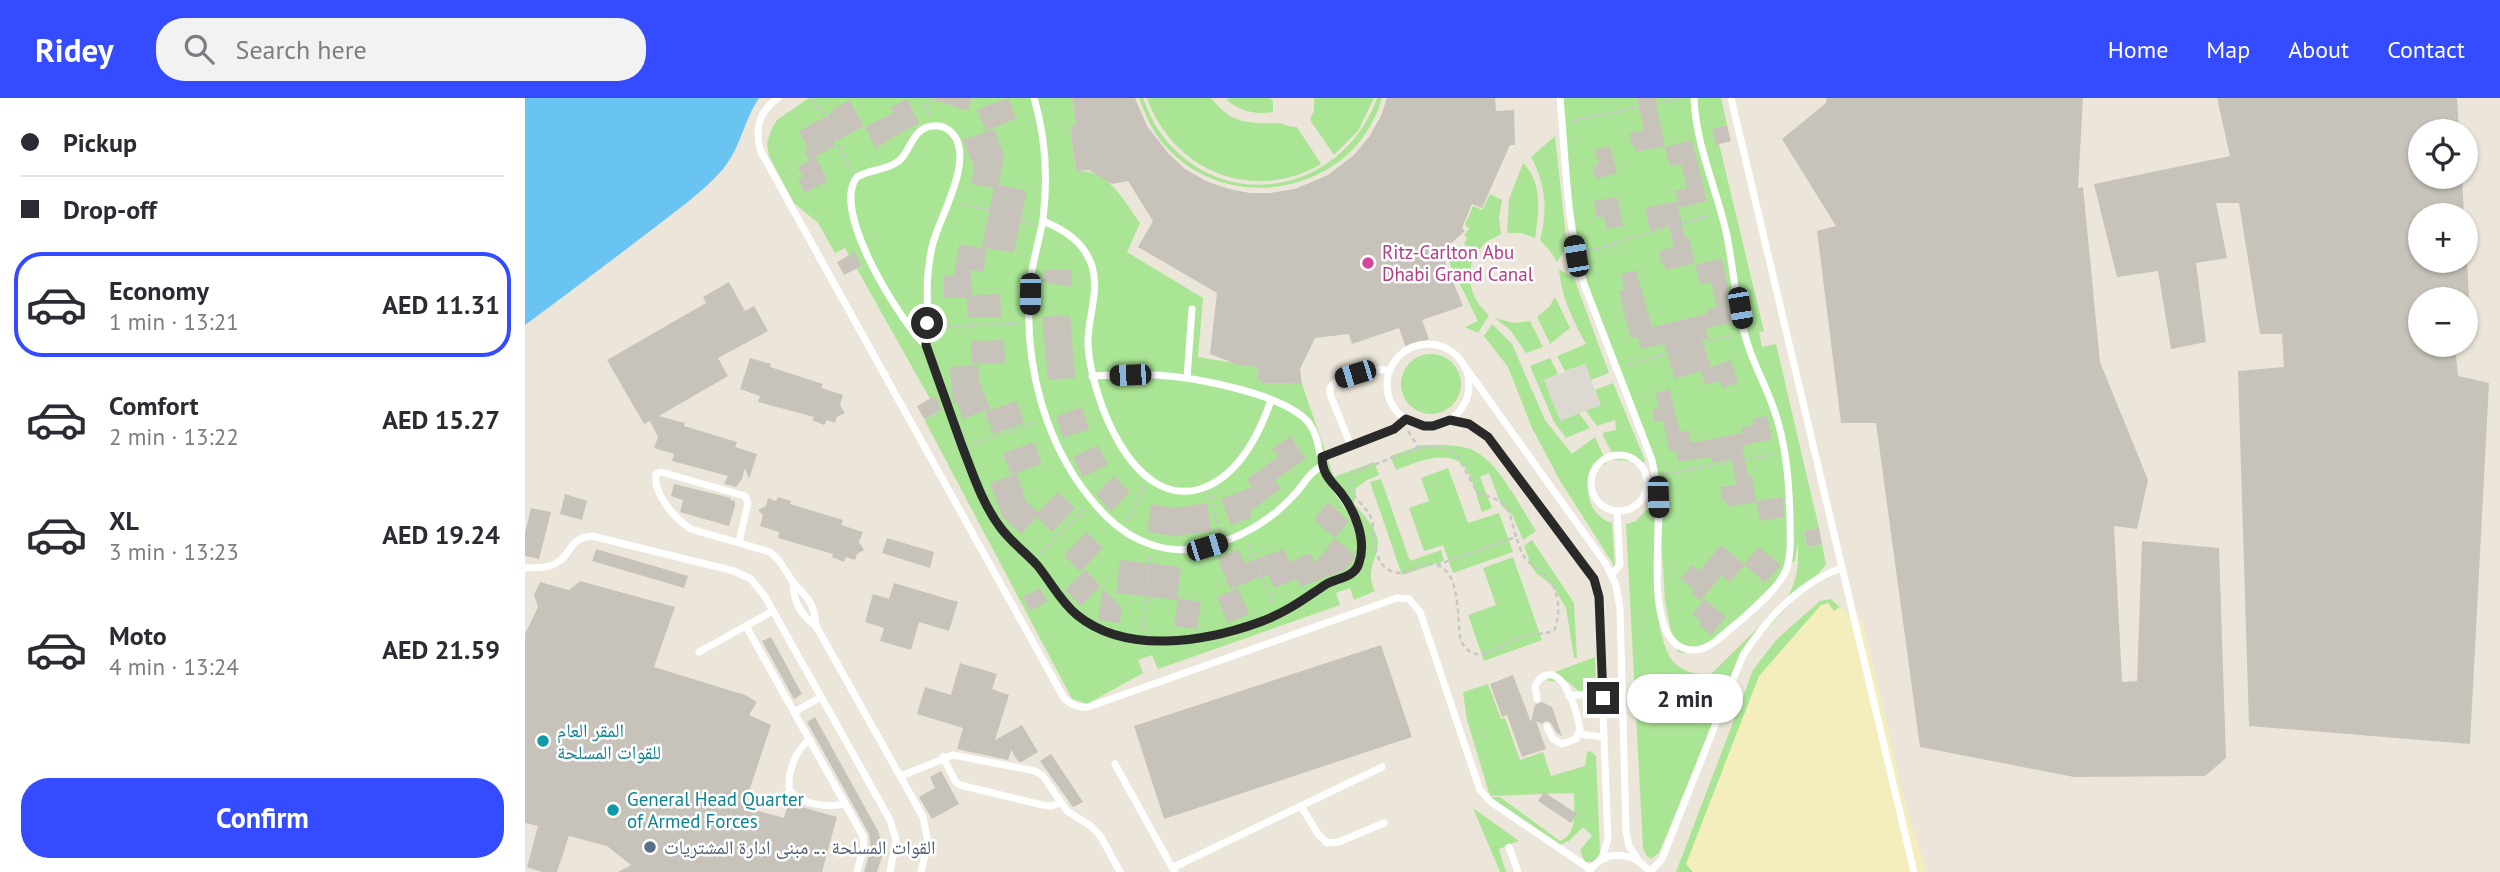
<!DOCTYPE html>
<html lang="en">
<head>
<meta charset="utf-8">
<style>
  body { margin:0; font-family:"PT Sans","Noto Naskh Arabic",sans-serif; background:#f2f2f3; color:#2b2b33; height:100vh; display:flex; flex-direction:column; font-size:26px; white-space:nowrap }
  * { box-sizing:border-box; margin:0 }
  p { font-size:23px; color:#7c7c81 }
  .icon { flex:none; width:38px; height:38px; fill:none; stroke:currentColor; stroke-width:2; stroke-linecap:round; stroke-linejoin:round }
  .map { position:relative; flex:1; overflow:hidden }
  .panel { display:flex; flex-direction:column; background:#fff; width:525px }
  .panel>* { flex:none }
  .guide { display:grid; align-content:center; height:154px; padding:0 21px; background:#fff }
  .buttons { position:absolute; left:1883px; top:21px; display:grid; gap:14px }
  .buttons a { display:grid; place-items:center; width:70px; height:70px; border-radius:50%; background:#fff; box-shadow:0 2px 5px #0004; font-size:35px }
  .end { position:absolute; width:32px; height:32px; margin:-16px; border:9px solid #292929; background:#fff; box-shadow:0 0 0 4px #fff }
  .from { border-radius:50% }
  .bubble { position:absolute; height:49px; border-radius:24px; background:#fff; box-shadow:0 2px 5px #0004; font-size:23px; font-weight:600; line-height:49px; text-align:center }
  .car { position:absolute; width:21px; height:42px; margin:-21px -10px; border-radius:9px; box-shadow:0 0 5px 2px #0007; background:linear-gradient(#222 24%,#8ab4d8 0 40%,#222 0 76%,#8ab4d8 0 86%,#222 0) }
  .guide b { display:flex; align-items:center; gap:24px; height:66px; font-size:26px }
  .guide b+b { border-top:2px solid #e1e1e2 }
  .guide i { width:18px; height:18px; background:#2b2b33 }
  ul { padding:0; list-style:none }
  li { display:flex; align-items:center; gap:21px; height:105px; margin:0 14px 10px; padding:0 7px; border:4px solid transparent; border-radius:28px }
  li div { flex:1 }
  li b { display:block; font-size:26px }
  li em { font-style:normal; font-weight:600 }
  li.active { border-color:#344bff }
  li>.icon { width:63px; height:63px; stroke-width:1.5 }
  .button { display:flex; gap:14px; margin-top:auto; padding:14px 21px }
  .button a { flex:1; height:80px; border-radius:28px; background:#344bff; color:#fff; font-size:28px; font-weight:600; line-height:80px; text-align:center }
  header { display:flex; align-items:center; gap:42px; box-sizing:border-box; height:98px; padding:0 35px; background:#344bff; color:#fff }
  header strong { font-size:33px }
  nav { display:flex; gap:38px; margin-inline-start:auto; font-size:24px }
  .search { width:490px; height:63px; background:#f2f2f3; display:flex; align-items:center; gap:18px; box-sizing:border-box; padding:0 24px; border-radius:28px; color:#7c7c81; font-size:26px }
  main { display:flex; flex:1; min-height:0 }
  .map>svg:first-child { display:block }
  .green { fill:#aae595 }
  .sand { fill:#f3eebc }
  .plaza { fill:#dcd9d1 }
  .water { fill:#69c4f2 }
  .building { fill:#c7c3ba }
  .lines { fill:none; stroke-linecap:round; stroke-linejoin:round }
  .path { stroke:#c7c7c7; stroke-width:2.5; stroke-dasharray:5 3.5; stroke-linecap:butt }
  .lane { stroke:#fff; stroke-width:7 }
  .route { stroke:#292929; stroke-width:9 }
  .hotel-dot { fill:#d1479c; stroke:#fff; stroke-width:2.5 }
  .culture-dot { fill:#0f9aa8; stroke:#fff; stroke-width:2.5 }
  .service-dot { fill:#5c6f8a; stroke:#fff; stroke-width:2.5 }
  .labels { text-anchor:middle; stroke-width:5; stroke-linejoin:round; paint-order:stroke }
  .hotel-label { font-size:19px; fill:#b23c85; stroke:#fff; text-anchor:start }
  .culture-label { font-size:19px; fill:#0d838f; stroke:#fff; text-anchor:start }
  .service-label { font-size:19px; fill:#4e5e75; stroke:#fff; text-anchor:start }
</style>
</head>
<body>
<header>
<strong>Ridey</strong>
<div class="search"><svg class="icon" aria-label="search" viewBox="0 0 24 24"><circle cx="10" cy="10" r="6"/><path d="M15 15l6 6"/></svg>Search here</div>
<nav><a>Home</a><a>Map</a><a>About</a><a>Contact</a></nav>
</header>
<main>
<section class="panel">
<div class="guide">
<b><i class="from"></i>Pickup</b>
<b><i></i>Drop-off</b>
</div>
<ul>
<li class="active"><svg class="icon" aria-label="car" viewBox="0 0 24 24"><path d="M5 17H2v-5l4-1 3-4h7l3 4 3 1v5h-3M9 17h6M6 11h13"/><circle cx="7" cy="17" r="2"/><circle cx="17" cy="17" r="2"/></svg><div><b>Economy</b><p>1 min · 13:21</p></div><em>AED 11.31</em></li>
<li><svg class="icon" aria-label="car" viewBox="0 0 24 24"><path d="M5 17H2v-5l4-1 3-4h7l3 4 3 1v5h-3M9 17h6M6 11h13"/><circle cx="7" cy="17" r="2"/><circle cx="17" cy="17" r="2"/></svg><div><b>Comfort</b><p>2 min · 13:22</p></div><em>AED 15.27</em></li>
<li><svg class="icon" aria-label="car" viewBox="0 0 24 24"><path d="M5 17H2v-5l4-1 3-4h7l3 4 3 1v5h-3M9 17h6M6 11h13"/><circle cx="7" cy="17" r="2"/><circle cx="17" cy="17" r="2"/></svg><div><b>XL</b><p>3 min · 13:23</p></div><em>AED 19.24</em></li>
<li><svg class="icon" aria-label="car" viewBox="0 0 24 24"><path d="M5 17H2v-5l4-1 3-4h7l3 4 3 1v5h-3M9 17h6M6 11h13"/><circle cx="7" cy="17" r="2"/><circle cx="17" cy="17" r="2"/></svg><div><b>Moto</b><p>4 min · 13:24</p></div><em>AED 21.59</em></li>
</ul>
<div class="button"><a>Confirm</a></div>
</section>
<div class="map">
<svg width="1975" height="774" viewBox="0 0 1975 774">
  <rect width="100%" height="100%" fill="#ece6da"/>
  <g class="green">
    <path d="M284,0H547L551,27L545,28L551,73C583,70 599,103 615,125L602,154L678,200L673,259L733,269L732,281L737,285L777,286L809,379L849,364L854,377L842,382L831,390L829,406C838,416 848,426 852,439C857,457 838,470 850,493L829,502L825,490L811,495L815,507L633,571L627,557L613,562L618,575L562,606L547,601L399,321L417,312L409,299L405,301L332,171L337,168L330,155L324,158L320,150L310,155L293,125L269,105L244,58L242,45L246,32L252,22Z"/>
    <path d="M614,0H618C625,19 634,36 648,50C715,118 822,86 852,0H857C831,93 709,120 643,51C629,37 621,19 614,0Z"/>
    <path d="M622,0H686C707,26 721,25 751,25C758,24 764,30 772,29L796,66C728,106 648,73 622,0Z"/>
    <path d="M705,0H745L748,3V14C730,17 716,13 701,2Z"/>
    <polygon points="789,0 849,0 833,33 809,57 785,22 789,12"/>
    <path d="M1034,0H1196L1202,27L1188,31L1191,46H1194L1239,233L1234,234L1237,249L1251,246L1294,430L1279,433L1282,449L1297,446L1301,467L1215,560L1134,755L1126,761L1121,757L1118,750L1101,426L1111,423L1122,411L1129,413C1130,451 1126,531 1147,562C1157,574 1171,577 1186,576L1261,502C1274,480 1273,467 1273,443L1270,463L1259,469L1251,483L1190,543L1159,555L1153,554L1146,534L1140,503L1136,438L1125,364L1050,163Z"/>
    <path d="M1030,38L1042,148L1032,164L1025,153L1015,142C1023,112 1021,87 1006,59Z"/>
    <path d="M998,65C1018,85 1014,114 1010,140L996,135H982L984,101Z"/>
    <polygon points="965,96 977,102 974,119 976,136 961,144 952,154 939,146 942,140 939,137 944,131 940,127 948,108 957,112"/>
    <path d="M937,155L948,161C941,182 947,203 964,217L953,235L940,229L953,223L923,162Z"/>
    <path d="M1034,171L1049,180L1084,275L1066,282L1060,266L1040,273L1032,258L1061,246C1047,220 1037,201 1034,171Z"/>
    <polygon points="1030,199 1045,230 1025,246 1012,219 1024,209"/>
    <polygon points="970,220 989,225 1005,223 1018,249 1001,255 985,232"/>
    <path d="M967,226L987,246L1020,322L1047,356L1070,339L1082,365C1054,378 1059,416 1087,425L1090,469L1034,381L1007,330L983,269L959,238Z"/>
    <circle cx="906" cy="286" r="30"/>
    <polygon points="1025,260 1033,276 1019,282 1054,315 1065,330 1041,340 1029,324 1005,268"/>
    <polygon points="1088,285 1120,362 1116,369 1106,363 1090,362 1077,335 1091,332 1090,322 1072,328 1061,313 1070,292"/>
    <path d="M897,347C911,347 928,346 942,350C971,357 995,409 1011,433L998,442L988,418L976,407L964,375L955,379L967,410L957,414C952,401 949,384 942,372C927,348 890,365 871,372L865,358Z"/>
    <polygon points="923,370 943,425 974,415 988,454 928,475 918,447 899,453 884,410 904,403 896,380"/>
    <polygon points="856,381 885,463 916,452 919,463 877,477 845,384"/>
    <polygon points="1007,442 1049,505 1052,560 1049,560 1041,510 1028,488 1012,476 1006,468 999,448"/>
    <polygon points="988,459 1017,542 959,563 943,517 971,507 958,470"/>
    <polygon points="1306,501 1315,509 1309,514 1161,765 1168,774 1151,774 1228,572 1252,541 1295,503"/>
    <polygon points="1070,559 1071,593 1058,597 1042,583 1023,583 1022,577"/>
    <path d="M963,586L976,621L980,620L995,662L1018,654L1026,678L1060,668L1062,654L1065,653L1071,658L1075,755L1069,764H1060L1055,752L1067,738L1058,729L1044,743L1034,747L965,699H975L1035,743C1053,736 1049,712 1049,695L965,698L942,622L938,594Z"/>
    <polygon points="948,710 994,743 974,751 981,774 975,774"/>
  </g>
  <polygon class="sand" points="1303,505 1309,513 1315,509 1338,525 1382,713 1402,774 1168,774 1161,766 1234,578 1296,507"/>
  <polygon class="plaza" points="1060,266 1076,307 1035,323 1019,282"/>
  <path class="water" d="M0,0H234C219,22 216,49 198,71C178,94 152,112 129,130C86,163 43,195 0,227Z"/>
  <g class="building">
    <polygon points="410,0 447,0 443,13 410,2"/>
    <polygon points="483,0 491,21 461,33 452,11"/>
    <polygon points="547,0 610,0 622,28 643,55 660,71 681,83 704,91 725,95 745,95 770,91 803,77 829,57 844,39 856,18 862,0 970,0 971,13 989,12 990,47 985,47 957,110 947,106 937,130 940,133 916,154 938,208 897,222 904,241 881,250 874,230 827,246 824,236 790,240 775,271 777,286 737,285 732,281 733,269 713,267 685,256 692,195 613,149 628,123 603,83 587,86 564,72 551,73 545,28 551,27"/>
    <polygon points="1112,0 1130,0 1140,48 1111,54 1109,47 1107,48 1104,35 1119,32"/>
    <polygon points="1302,0 1558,0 1553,90 1558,89 1575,264 1623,382 1612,431 1589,428 1597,584 1612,583 1617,443 1694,450 1701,660 1680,678 1549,679 1395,649 1351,325 1316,325 1292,133 1311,128 1257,41 1301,5"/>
    <polygon points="1692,0 1932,0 1934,33 1895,33 1895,79 1937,79 1939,117 1895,117 1895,163 1942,163 1944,201 1895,201 1895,247 1930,247 1933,278 1964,285 1945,646 1724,628 1713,273 1759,269 1757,236 1735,236 1714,105 1691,105 1702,160 1671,165 1681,244 1646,251 1633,173 1592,179 1569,86 1705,58"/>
    <polygon points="382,1 394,25 350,50 340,29 368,15 366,9"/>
    <polygon points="324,2 339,28 308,45 310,48 284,62 279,52 283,50 274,33 309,14 307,12"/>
    <polygon points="1202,27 1206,43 1191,47 1187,31"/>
    <polygon points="469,31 479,57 474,87 502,93 489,155 457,149 469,90 446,86 449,69 438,42"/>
    <polygon points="1167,42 1182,103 1155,110 1150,93 1162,90 1157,69 1155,66 1145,68 1140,49"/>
    <polygon points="1085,48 1092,75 1071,81 1067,69 1073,67 1070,52"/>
    <polygon points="291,59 303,83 280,95 273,82 278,79 272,69"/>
    <polygon points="1092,99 1098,128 1082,131 1079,119 1072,120 1069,103"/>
    <polygon points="1152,103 1160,140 1164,139 1170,165 1141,172 1139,165 1136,166 1134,153 1149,149 1144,127 1125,133 1120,110"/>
    <polygon points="434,146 462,151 458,174 446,172 447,197 475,196 476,219 443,220 442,200 419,200 419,178 429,177"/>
    <polygon points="330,154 337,168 319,177 312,164"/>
    <polygon points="1197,160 1210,224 1181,230 1184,240 1177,242 1186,269 1206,262 1213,285 1197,290 1195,283 1180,287 1176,273 1150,281 1139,246 1115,251 1113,239 1105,240 1094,193 1100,192 1096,176 1111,172 1127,229 1182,216 1181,212 1192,209 1187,187 1185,184 1175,186 1170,167"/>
    <polygon points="519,172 547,172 547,189 519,184"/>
    <polygon points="204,184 220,213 229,208 243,233 193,260 203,278 134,318 160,325 159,328 212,344 210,349 232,356 224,381 220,370 217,381 211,389 199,386 203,378 147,363 149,356 129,350 133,339 125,323 119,326 82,262 181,205 178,199"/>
    <polygon points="545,217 550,280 523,282 517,219"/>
    <polygon points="479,242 480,265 447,266 446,243"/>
    <polygon points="225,260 246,266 245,269 298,286 296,290 318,297 315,307 320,315 312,319 310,325 302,322 299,327 287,322 289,319 233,304 235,298 215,291"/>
    <polygon points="453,267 454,282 465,311 438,321 432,304 429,306 428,304 425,269"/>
    <polygon points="1144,291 1155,334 1164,332 1166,345 1217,335 1216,330 1228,327 1227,321 1242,318 1247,341 1217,348 1223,378 1227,377 1231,404 1202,409 1201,402 1198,403 1195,389 1211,387 1207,361 1187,365 1186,359 1153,364 1151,352 1144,353 1138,322 1130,324 1127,312 1134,310 1130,295"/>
    <polygon points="410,298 417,312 399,321 392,308"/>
    <polygon points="492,303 499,325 468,336 460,314"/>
    <polygon points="557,309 564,331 538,340 531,318"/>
    <polygon points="765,338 781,361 750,382 756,391 725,413 727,419 706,427 696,401 727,389 722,381 753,359 747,351"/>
    <polygon points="509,344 517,366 486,377 478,355"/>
    <polygon points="573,347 583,367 558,379 548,359"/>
    <polygon points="492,376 501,403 513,414 533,394 550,410 527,434 512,419 496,436 477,418 465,385"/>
    <polygon points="589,378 605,394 586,414 571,396"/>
    <polygon points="149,386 206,400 205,402 210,403 210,408 204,428 155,414 158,402 146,398"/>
    <polygon points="40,396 62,403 57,422 35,416"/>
    <polygon points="253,399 266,403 265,406 318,422 316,427 338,434 334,444 339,452 332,456 330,462 321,459 319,464 307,459 308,456 253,440 254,434 235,428 238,417 233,412 241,408 243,400 251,403"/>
    <polygon points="1258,399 1259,419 1235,423 1231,403"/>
    <polygon points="803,404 824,423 810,440 789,422"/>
    <polygon points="682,405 686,433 650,438 622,434 626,406 650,410"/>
    <polygon points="6,410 26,414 14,461 0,458 0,435"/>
    <polygon points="1294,430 1297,446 1282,449 1279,433"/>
    <polygon points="562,434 578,450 555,474 539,457"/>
    <polygon points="362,440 409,454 405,470 357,455"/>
    <polygon points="810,440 830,457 829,461 820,472 775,489 772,481 749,490 743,476 705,491 693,460 714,451 720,465 759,451 764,464 786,455 790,465"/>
    <polygon points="1196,447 1219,466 1234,449 1256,467 1240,485 1220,467 1205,484 1197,477 1175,503 1166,495 1169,492 1155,481 1167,467 1174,473"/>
    <polygon points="71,451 163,478 159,490 67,463"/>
    <polygon points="595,462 656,469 652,502 591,495"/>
    <polygon points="560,472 576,488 556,508 540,492"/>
    <polygon points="55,483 150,509 129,569 220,597 232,604 224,617 246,627 219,709 259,720 263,705 312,719 297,774 93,774 106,767 82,748 44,738 32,774 17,774 2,769 13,728 0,725 0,536 13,509 9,497 15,484 44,492"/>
    <polygon points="369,485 433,504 424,533 394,524 386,552 355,543 359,530 340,524 348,496 364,501"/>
    <polygon points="515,490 523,503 505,513 498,499"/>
    <polygon points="578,490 597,510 595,525 573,522"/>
    <polygon points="713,490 724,516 703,525 692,499"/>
    <polygon points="653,500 676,504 672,531 649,528"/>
    <polygon points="1180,501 1201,519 1186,537 1173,526 1176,523 1167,516"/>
    <polygon points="246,539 277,596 269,601 237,543"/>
    <polygon points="856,547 887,639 639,721 609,628"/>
    <polygon points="435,565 472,576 467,591 484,597 470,642 497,627 513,654 496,664 493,663 486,652 483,662 432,651 438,630 392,616 400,589 426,597"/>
    <polygon points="988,577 1006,624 1010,607 1017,604 1027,609 1037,638 1032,635 1025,624 1020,623 1017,626 1011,623 1021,651 997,659 982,617 977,619 965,586"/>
    <polygon points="290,619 353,733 359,753 352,774 339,774 346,750 344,736 282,624"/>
    <polygon points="526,656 558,704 548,709 515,663"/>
    <polygon points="416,673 434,706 407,721 394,699 410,690 405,679"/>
    <polygon points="1019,694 1052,716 1046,725 1013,703"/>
  </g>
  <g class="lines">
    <g class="path">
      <polyline points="287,0 292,10 294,9 307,26 304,28 326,71"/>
      <polyline points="404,17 400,6 411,0"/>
      <polyline points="1047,23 1157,0"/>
      <polyline points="434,106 499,119 498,123 508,126"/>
      <polyline points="1061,154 1185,117"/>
      <polyline points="413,229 494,225"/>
      <polyline points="1102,267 1210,236"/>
      <path d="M883,333L894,350C938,344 933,366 954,396C985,403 983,410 991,439L912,467"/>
      <polyline points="448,346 511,324"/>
      <path d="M894,350L829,374C826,379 824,383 825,389C828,401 842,409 846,420C852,438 845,463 866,473C885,482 902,454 921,473C934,486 933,523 935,540C948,574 978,545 996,539C1007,535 1018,537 1029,533C1037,513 1034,489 1018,475C1012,470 1005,466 1000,460C996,454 994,446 991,439"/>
      <polyline points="1140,376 1251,356"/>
      <polyline points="684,397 696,434"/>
      <polyline points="602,423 619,388"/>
      <polyline points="724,446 749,508"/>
      <polyline points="515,455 560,411"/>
      <polyline points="618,531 625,458"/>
    </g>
    <g class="lane">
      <path d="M253,0C234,13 229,32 236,54L539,600C546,607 553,610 563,609L872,500L884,501L895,514L955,692L966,704L1065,771"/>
      <path d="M509,0C521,40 523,80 518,121C515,140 509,158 506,178C496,263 520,356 581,418C608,445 644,458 682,449C715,440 745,423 768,398C778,388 784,374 797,368"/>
      <path d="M1035,0C1041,62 1041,125 1059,186L1127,362C1131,380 1133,397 1134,415C1134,446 1121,541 1161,551C1172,554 1182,550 1191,543C1212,524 1250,498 1261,472C1267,456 1265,437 1265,420C1264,381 1261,343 1247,306C1240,286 1229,267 1223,247C1211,212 1209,174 1202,138C1192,91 1171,49 1169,0"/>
      <polyline points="1206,0 1389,774"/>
      <path d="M518,123C540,132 559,144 567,168C575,194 562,221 563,247C566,298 607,411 675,391C713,379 734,337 746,302"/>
      <circle cx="903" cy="287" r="41"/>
      <path d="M401,248C406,223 399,195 404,168C405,157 407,146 411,136C419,112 449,58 427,35C422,30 415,27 408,28C389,29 386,50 376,61C365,72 345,71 332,79C305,112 375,223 401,248C412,279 424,310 435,342C445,368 453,395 468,419C481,439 499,452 514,470C528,487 537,505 554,519C604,557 682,544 737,523C764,513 777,502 800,487C812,480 830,479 835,465C845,429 820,405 802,379C793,366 797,343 784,325C759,295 668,279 630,277C609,276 588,277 567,278"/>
      <polyline points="941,270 1081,466 1091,487 1095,510 1101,733 1104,748 1113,762"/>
      <polyline points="662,280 667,211"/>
      <polyline points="925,322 944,326 963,339 1064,473 1073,490 1083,741 1077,761"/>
      <path d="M826,348L805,296V290C812,276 851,269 865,273"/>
      <circle cx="1094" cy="385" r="28"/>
      <polyline points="797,359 869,331 881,322"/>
      <path d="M214,444L223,405L220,398L136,374L131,376C128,396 150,421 166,431L245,454C255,461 259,471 266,481C280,500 289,500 291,528L398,719L403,744L396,774"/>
      <path d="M0,470C11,469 23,471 33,464C48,454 44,440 67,438L209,473L226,481L239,497L365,722L371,742L365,774"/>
      <polyline points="1087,476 1095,467 1092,413"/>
      <path d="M268,484C268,503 275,517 291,528"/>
      <polyline points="221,528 338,738 339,748 332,774"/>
      <polyline points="174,554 248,513"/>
      <polyline points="1044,598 1078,594"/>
      <polyline points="1078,600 1097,599"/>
      <path d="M1012,601L1010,588C1013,582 1016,578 1022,577C1041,573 1053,617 1055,632L1051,641L1037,646L1028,641L1022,629"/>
      <polyline points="269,614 296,599"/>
      <polyline points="1053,636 1079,639"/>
      <path d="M285,642C271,650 261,677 265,693C275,706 305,711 320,705"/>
      <polyline points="418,659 430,683 435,687 517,707 526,708 535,705"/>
      <polyline points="590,666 649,773"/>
      <polyline points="376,678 428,657 510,673 518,678 542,713 566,728 576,739 595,774"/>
      <polyline points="776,708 793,736 802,745 814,744 859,725"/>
      <polyline points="984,749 993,774"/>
      <polyline points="647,770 857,669"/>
      <path d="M1064,773C1081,751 1108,753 1125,774"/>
      <path d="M1125,774L1137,761L1218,557C1242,521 1274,484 1317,470"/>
    </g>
  </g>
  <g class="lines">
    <path class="route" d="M402,225L401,247C413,281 425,314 437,348C448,376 457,405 475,429C486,444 500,454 512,467C526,484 535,503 552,517C601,557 680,544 735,524C762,514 776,503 800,487C811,480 830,480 834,465C842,442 830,413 816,395C806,383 797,376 797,359L869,331L881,321L899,328H908L925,322L944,326L963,339L1069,481L1074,499L1078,600"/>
  </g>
  <circle class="hotel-dot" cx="843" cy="165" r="7"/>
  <g class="culture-dot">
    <circle cx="18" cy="643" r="7"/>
    <circle cx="88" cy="712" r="7"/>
  </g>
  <circle class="service-dot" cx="125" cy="749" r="7"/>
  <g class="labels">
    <g class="hotel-label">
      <text x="857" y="161">Ritz-Carlton Abu<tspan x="857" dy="22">Dhabi Grand Canal</tspan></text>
    </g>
    <g class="culture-label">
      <text x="32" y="639">المقر العام<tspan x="32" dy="22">للقوات المسلحة</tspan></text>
      <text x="102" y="708">General Head Quarter<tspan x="102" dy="22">of Armed Forces</tspan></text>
    </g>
    <g class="service-label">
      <text x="139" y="756">القوات المسلحة ... مبنى ادارة المشتريات</text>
    </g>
  </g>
</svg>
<div class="buttons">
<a><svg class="icon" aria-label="locate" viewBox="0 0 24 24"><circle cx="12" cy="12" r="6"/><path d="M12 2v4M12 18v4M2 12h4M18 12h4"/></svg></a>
<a>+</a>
<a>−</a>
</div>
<i class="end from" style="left:402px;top:225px"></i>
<i class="end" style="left:1078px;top:600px"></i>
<div class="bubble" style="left:1102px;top:576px;width:116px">2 min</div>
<i class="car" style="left:1051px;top:158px;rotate:350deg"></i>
<i class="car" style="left:505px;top:196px;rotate:181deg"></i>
<i class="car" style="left:1215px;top:210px;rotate:170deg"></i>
<i class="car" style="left:830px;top:276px;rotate:253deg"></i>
<i class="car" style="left:605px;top:277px;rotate:268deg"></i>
<i class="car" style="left:1133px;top:399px;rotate:178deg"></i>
<i class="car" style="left:682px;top:449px;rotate:73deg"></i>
</div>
</main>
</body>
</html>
